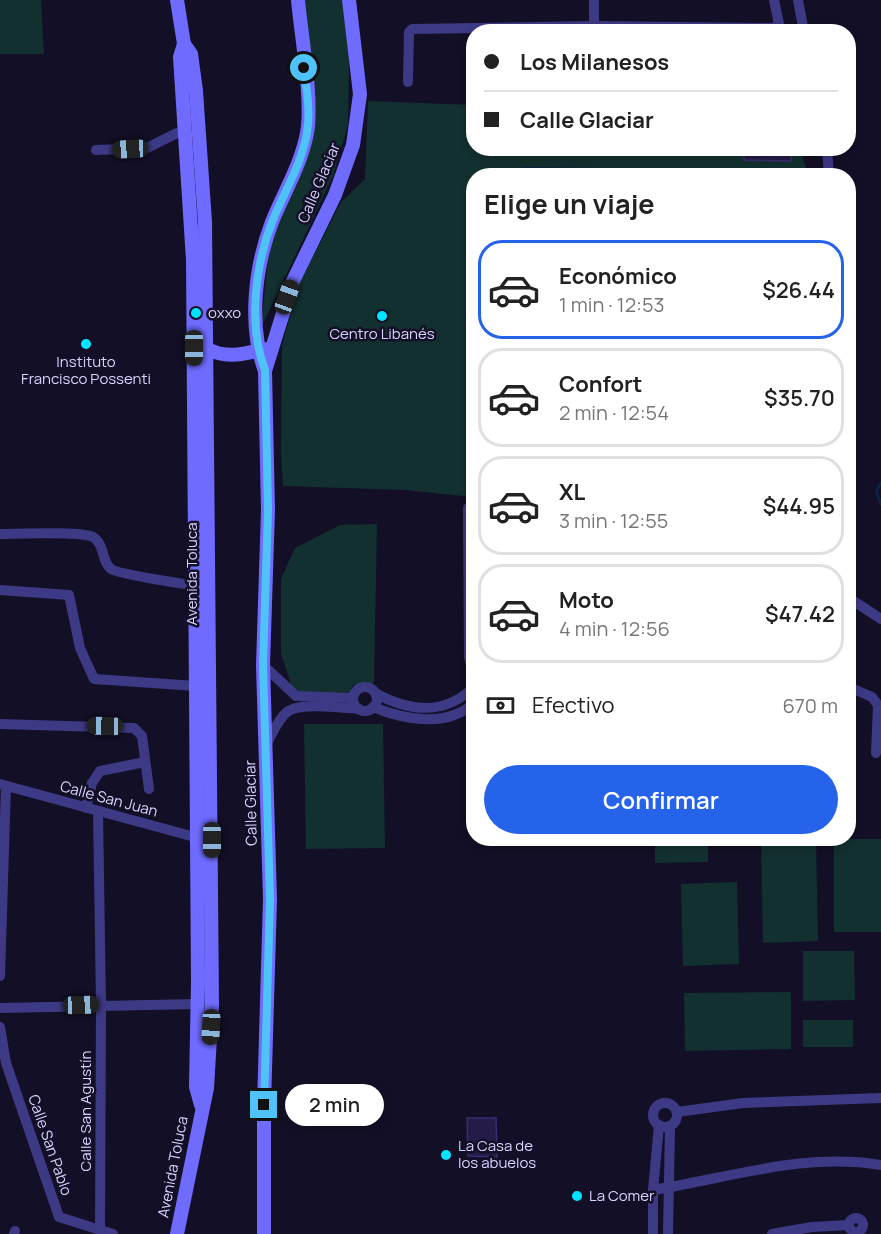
<!DOCTYPE html>
<html lang="es">
<head>
<meta charset="utf-8">
<style>
  body { margin:0; font-family:Manrope,sans-serif; background:#f2f2f2; color:#222; height:100vh; display:flex; flex-direction:column; font-size:22px; white-space:nowrap }
  * { box-sizing:border-box; margin:0 }
  p { font-size:20px; color:#767676 }
  .icon { flex:none; width:33px; height:33px; fill:none; stroke:currentColor; stroke-width:2; stroke-linecap:round; stroke-linejoin:round }
  .map { position:relative; flex:1; overflow:hidden }
  .sheet { position:absolute; left:466px; top:168px; width:390px; height:678px; display:flex; flex-direction:column; background:#fff; border-radius:24px; box-shadow:0 3px 9px #0003 }
  .sheet>* { flex:none }
  .hud { position:absolute; left:466px; top:24px; width:390px; height:132px; border-radius:24px; box-shadow:0 3px 9px #0003; display:grid; align-content:center; height:132px; padding:0 18px; background:#fff }
  .end { position:absolute; width:27px; height:27px; margin:-14px; border:8px solid #4fc3f7; background:#111; box-shadow:0 0 0 3px #111 }
  .from { border-radius:50% }
  .bubble { position:absolute; height:42px; border-radius:21px; background:#fff; box-shadow:0 3px 9px #0003; font-size:20px; font-weight:600; line-height:42px; text-align:center }
  .car { position:absolute; width:18px; height:36px; margin:-18px -9px; border-radius:8px; box-shadow:0 0 4px 2px #0007; background:linear-gradient(#222 24%,#8ab4d8 0 40%,#222 0 76%,#8ab4d8 0 86%,#222 0) }
  .hud b { display:flex; align-items:center; gap:21px; height:57px; font-size:22px }
  .hud b+b { border-top:2px solid #e0e0e0 }
  .hud i { width:15px; height:15px; background:#222 }
  ul { padding:0; list-style:none }
  li { display:flex; align-items:center; gap:18px; height:99px; margin:0 12px 9px; padding:0 6px; border:3px solid #e0e0e0; border-radius:24px }
  li div { flex:1 }
  li b { display:block; font-size:22px }
  li em { font-style:normal; font-weight:600 }
  li.on { border-color:#2563eb }
  li>.icon { width:54px; height:54px; stroke-width:1.5 }
  h2 { padding:0 18px; font-size:27px; line-height:72px }
  .pay { display:flex; align-items:center; gap:15px; height:66px; padding:0 18px; font-size:22px }
  .pay p { margin-inline-start:auto }
  .cta { display:flex; gap:12px; margin-top:auto; padding:12px 18px }
  .cta a { flex:1; height:69px; border-radius:36px; background:#2563eb; color:#fff; font-size:24px; font-weight:600; line-height:69px; text-align:center }
  .map>svg:first-child { display:block }
  .green { fill:#12302f }
  .water { fill:#0c2248 }
  .lines { fill:none; stroke-linecap:round; stroke-linejoin:round }
  .stream { stroke:#0c2248; stroke-width:3 }
  .building { fill:#241b47; stroke:#3b2d73; stroke-width:1.5 }
  .street { stroke:#3d3a85; stroke-width:10 }
  .secondary { stroke:#6f6bff; stroke-width:14 }
  .route { stroke:#4fc3f7; stroke-width:8 }
  .poi-dot { fill:#00e5ff; stroke:#130f26; stroke-width:2 }
  .labels { text-anchor:middle; stroke-width:5; stroke-linejoin:round; paint-order:stroke }
  .street-label { font-size:15px; fill:#d9d4ff; stroke:#130f26 }
  .poi-label { font-size:15px; fill:#d9d4ff; stroke:#130f26; text-anchor:start }
</style>
</head>
<body>
<div class="map">
<svg width="881" height="1234" viewBox="0 0 881 1234">
  <rect width="100%" height="100%" fill="#130f26"/>
  <g class="green">
    <polygon points="0,0 41,0 44,54 0,54"/>
    <polygon points="303,0 342,0 349,60 348,125 333,176 261,328 269,248 295,182 313,120"/>
    <polygon points="368,101 474,105 474,148 800,149 808,175 474,176 474,497 404,490 283,486 281,452 282,346 298,286 341,202 365,179"/>
    <polygon points="377,524 374,683 353,685 349,693 300,692 292,687 281,654 281,579 295,548 340,525"/>
    <polygon points="304,724 383,724 385,848 306,849"/>
    <polygon points="655,839 708,839 708,862 655,863"/>
    <polygon points="761,839 816,839 818,941 763,943"/>
    <rect x="834" y="839" width="47" height="93"/>
    <polygon points="737,882 739,964 683,966 681,884"/>
    <polygon points="803,951 854,951 855,1000 803,1001"/>
    <polygon points="791,992 791,1049 685,1051 684,993"/>
    <rect x="803" y="1020" width="50" height="27"/>
  </g>
  <polygon class="water" points="523,167 597,168 597,175 523,175"/>
  <g class="lines">
    <polyline class="stream" points="881,483 876,492 881,504"/>
  </g>
  <g class="building">
    <polygon points="744,148 792,148 791,161 744,160"/>
    <polygon points="467,1118 496,1118 497,1157 468,1156"/>
  </g>
  <g class="lines">
    <g class="street">
      <polyline points="798,0 804,32"/>
      <polyline points="594,26 594,0"/>
      <polyline points="408,82 409,32 412,29 594,26 774,28 779,24 774,0"/>
      <polyline points="827,148 829,176"/>
      <polyline points="96,150 147,148 177,133 187,133"/>
      <polyline points="468,508 469,657 474,677"/>
      <path d="M0,534C18,534 81,531 93,537C105,544 101,561 111,569C118,574 193,586 203,586"/>
      <polyline points="0,590 69,595 80,648 94,679 196,686"/>
      <polyline points="849,598 881,619"/>
      <polyline points="263,665 296,696 353,698"/>
      <polyline points="849,687 872,697 878,705 876,753"/>
      <circle cx="365" cy="699" r="12"/>
      <path d="M375,693C410,712 444,716 474,687"/>
      <path d="M373,707C405,720 447,728 474,703"/>
      <polyline points="0,724 134,728 142,736 149,789"/>
      <path d="M266,745C272,735 277,720 287,712C300,702 341,708 359,709"/>
      <polyline points="0,784 202,839"/>
      <polyline points="86,808 92,783 100,771 145,762"/>
      <polyline points="98,811 101,1005 100,1231"/>
      <polyline points="0,976 6,786"/>
      <polyline points="0,1008 198,1004"/>
      <polyline points="0,1027 6,1063 59,1217 113,1234"/>
      <circle cx="665" cy="1115" r="12"/>
      <polyline points="677,1112 743,1103 881,1098"/>
      <path d="M653,1190C729,1178 804,1152 881,1165"/>
      <circle cx="856" cy="1225" r="7"/>
      <polyline points="14,1234 15,1231"/>
      <polyline points="653,1234 653,1190 659,1125"/>
      <polyline points="668,1234 670,1126"/>
      <polyline points="772,1234 812,1227 849,1225"/>
    </g>
    <g class="secondary">
      <polyline points="177,0 184,44 180,57 193,260 198,982 196,1087 201,1105"/>
      <path d="M208,349C226,359 245,354 264,349"/>
      <path d="M265,371C248,326 255,266 272,222C284,192 301,165 307,133C313,101 301,34 298,0"/>
      <polyline points="177,1234 207,1088 212,1004 205,222 196,91 191,54 184,44"/>
      <polyline points="264,1234 264,1105 270,899 263,665 268,510 265,371 293,281 335,195 353,145 360,94 349,0"/>
    </g>
  </g>
  <g class="lines">
    <path class="route" d="M264,1105L270,899L263,665L268,510L265,370C248,326 255,266 272,222C284,192 302,164 307,132C311,111 306,88 304,68"/>
  </g>
  <g class="poi-dot">
    <circle cx="196" cy="313" r="6"/>
    <circle cx="382" cy="316" r="6"/>
    <circle cx="86" cy="344" r="6"/>
    <circle cx="446" cy="1155" r="6"/>
    <circle cx="577" cy="1196" r="6"/>
  </g>
  <g class="labels">
    <g class="street-label">
      <text transform="translate(319 183) rotate(-67)" y="5">Calle Glaciar</text>
      <text transform="translate(192 574) rotate(-90)" y="5">Avenida Toluca</text>
      <text transform="translate(109 799) rotate(15)" y="5">Calle San Juan</text>
      <text transform="translate(251 803) rotate(-91)" y="5">Calle Glaciar</text>
      <text transform="translate(86 1111) rotate(-90)" y="5">Calle San Agustín</text>
      <text transform="translate(50 1145) rotate(71)" y="5">Calle San Pablo</text>
      <text transform="translate(173 1167) rotate(-79)" y="5">Avenida Toluca</text>
    </g>
    <g class="poi-label">
      <text x="208" y="318">oxxo</text>
      <text x="382" y="339" text-anchor="middle">Centro Libanés</text>
      <text x="86" y="367" text-anchor="middle">Instituto<tspan x="86" dy="17">Francisco Possenti</tspan></text>
      <text x="458" y="1151">La Casa de<tspan x="458" dy="17">los abuelos</tspan></text>
      <text x="589" y="1201">La Comer</text>
    </g>
  </g>
</svg>
<i class="end from" style="left:304px;top:68px"></i>
<i class="end" style="left:264px;top:1105px"></i>
<div class="bubble" style="left:285px;top:1084px;width:99px">2 min</div>
<i class="car" style="left:130px;top:149px;rotate:267deg"></i>
<i class="car" style="left:287px;top:297px;rotate:20deg"></i>
<i class="car" style="left:194px;top:348px;rotate:180deg"></i>
<i class="car" style="left:105px;top:726px;rotate:271deg"></i>
<i class="car" style="left:212px;top:840px;rotate:180deg"></i>
<i class="car" style="left:81px;top:1005px;rotate:88deg"></i>
<i class="car" style="left:211px;top:1027px;rotate:183deg"></i>
<div class="hud">
<b><i class="from"></i>Los Milanesos</b>
<b><i></i>Calle Glaciar</b>
</div>
<section class="sheet">
<h2>Elige un viaje</h2>
<ul>
<li class="on"><svg class="icon" aria-label="car" viewBox="0 0 24 24"><path d="M5 17H2v-5l4-1 3-4h7l3 4 3 1v5h-3M9 17h6M6 11h13"/><circle cx="7" cy="17" r="2"/><circle cx="17" cy="17" r="2"/></svg><div><b>Económico</b><p>1 min · 12:53</p></div><em>$26.44</em></li>
<li><svg class="icon" aria-label="car" viewBox="0 0 24 24"><path d="M5 17H2v-5l4-1 3-4h7l3 4 3 1v5h-3M9 17h6M6 11h13"/><circle cx="7" cy="17" r="2"/><circle cx="17" cy="17" r="2"/></svg><div><b>Confort</b><p>2 min · 12:54</p></div><em>$35.70</em></li>
<li><svg class="icon" aria-label="car" viewBox="0 0 24 24"><path d="M5 17H2v-5l4-1 3-4h7l3 4 3 1v5h-3M9 17h6M6 11h13"/><circle cx="7" cy="17" r="2"/><circle cx="17" cy="17" r="2"/></svg><div><b>XL</b><p>3 min · 12:55</p></div><em>$44.95</em></li>
<li><svg class="icon" aria-label="car" viewBox="0 0 24 24"><path d="M5 17H2v-5l4-1 3-4h7l3 4 3 1v5h-3M9 17h6M6 11h13"/><circle cx="7" cy="17" r="2"/><circle cx="17" cy="17" r="2"/></svg><div><b>Moto</b><p>4 min · 12:56</p></div><em>$47.42</em></li>
</ul>
<div class="pay"><svg class="icon" aria-label="cash" viewBox="0 0 24 24"><path d="M3 7h18v10H3z"/><circle cx="12" cy="12" r="2"/></svg>Efectivo<p>670 m</p></div>
<div class="cta"><a>Confirmar</a></div>
</section>
</div>
</body>
</html>
